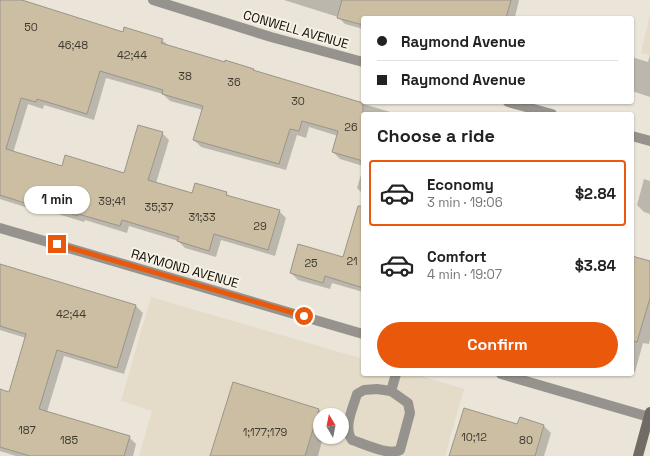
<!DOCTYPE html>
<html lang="en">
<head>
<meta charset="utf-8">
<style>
  body { margin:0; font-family:"Space Grotesk",sans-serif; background:#f2f2f2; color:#222; height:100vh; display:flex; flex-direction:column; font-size:15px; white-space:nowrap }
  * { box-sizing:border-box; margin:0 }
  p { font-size:13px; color:#767676 }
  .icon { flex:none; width:22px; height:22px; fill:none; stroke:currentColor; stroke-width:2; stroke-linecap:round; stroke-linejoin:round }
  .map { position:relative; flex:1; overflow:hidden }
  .details { position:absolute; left:361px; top:112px; width:273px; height:264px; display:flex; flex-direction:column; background:#fff; border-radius:4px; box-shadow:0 1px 3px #0004 }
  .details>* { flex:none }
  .guide { position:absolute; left:361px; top:16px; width:273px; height:88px; border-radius:4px; box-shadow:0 1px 3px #0004; display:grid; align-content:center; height:88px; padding:0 16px; background:#fff }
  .needle { width:26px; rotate:350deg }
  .controls { position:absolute; left:313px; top:408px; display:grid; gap:8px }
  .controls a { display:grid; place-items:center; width:36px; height:36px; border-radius:50%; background:#fff; box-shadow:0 1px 3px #0004; font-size:20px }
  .end { position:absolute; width:18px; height:18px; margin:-9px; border:5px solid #ea580c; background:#fff; box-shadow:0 0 0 2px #fff }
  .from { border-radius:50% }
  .bubble { position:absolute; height:28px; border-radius:14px; background:#fff; box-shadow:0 1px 3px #0004; font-size:13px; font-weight:700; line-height:28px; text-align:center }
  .guide b { display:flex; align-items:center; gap:14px; height:38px; font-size:15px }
  .guide b+b { border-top:1px solid #e0e0e0 }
  .guide i { width:10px; height:10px; background:#222 }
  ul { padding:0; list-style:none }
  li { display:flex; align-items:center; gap:12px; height:66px; margin:0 8px 6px; padding:0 8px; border:2px solid transparent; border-radius:4px }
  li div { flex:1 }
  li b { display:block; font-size:15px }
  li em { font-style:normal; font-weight:700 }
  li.current { border-color:#ea580c }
  li>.icon { width:36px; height:36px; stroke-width:1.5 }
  h2 { padding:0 16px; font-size:18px; line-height:48px }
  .action { display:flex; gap:8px; margin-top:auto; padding:8px 16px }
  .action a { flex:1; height:46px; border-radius:24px; background:#ea580c; color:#fff; font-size:16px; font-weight:700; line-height:46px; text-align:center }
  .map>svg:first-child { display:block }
  .built { fill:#e4dbc8; fill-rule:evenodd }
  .shadow { fill:#0003 }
  .building { fill:#cbbea2; stroke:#9a958a }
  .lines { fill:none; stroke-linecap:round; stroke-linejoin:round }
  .lane { stroke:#96938e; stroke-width:10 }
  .street { stroke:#96938e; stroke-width:10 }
  .secondary { stroke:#706c65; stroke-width:10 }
  .route { stroke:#ea580c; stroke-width:5 }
  .labels { text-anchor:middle; stroke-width:4; stroke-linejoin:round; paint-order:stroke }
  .number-label { font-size:11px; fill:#3f3a30 }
  .street-label { font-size:13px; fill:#100e0a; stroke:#f8f2e6 }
</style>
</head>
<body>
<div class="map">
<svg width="650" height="456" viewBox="0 0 650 456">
  <rect width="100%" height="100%" fill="#ebe5d9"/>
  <g class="built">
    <polygon points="650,14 650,55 641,53"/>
    <path d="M151,297L363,359V374H415L464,389L445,456H139L152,411L121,401ZM320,415H342V437H320Z"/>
  </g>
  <g class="shadow">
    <polygon points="0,0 18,0 124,33 162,40 169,46 225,63 253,69 256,72 397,114 363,114 363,166 340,159 333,152 338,136 309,127 306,138 297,135 286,170 201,147 194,140 203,110 170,101 163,94 106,78 94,120 44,105 43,109 28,104 13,153 62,168 125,175 162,133 169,140 156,183 192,194 226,193 230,197 279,211 286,218 275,256 221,240 216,257 185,248 178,241 129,226 127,233 85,220 84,222 48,211 47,214 0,199"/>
    <polygon points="284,0 519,0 515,17 517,18 363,18 363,29 345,24 338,17"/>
    <polygon points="650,55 650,97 632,91 632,57 648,62"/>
    <polygon points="363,168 363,194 357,188"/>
    <polygon points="644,179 650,181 650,214 644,212 637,205"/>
    <polygon points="363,243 363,292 332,283 330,289 298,280 291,273 343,258"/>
    <polygon points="632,257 650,262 650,339 649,344 643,343 635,372 632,371"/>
    <polygon points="0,265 136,306 143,313 124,374 64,356 47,412 129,437 136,444 133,456 16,456 0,451 0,390 10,393 26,338 0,330"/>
    <polygon points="234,383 319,410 324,415 320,415 320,437 323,437 318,456 211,456"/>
    <polygon points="520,418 544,426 551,433 544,456 453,456 518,426"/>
  </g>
  <g class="building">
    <polygon points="0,0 22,0 123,32 124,27 163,39 161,43 225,62 225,60 254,69 253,70 363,103 363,161 332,152 338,131 302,121 299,131 290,129 279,164 193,140 203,106 162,94 163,90 100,71 87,114 37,99 36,102 21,98 6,149 62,166 65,155 124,173 138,125 163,132 148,180 192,193 195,183 227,192 226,195 280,210 268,250 214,234 209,251 177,241 179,237 122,220 120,226 78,214 78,216 41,204 40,208 0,195"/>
    <polygon points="342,0 511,0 506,18 363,18 363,25 337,18"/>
    <polygon points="358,206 363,206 363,288 325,276 323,283 290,273 298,244 343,257"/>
    <polygon points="632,256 650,261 650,298 637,342 632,341"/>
    <polygon points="0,264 136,305 117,368 57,350 39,409 130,436 124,456 30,456 0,447 0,389 9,392 26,334 0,326"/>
    <polygon points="233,382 319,409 305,456 210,456"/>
    <polygon points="464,408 517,424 520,417 544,425 535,456 449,456"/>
  </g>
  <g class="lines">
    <g class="lane">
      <path d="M377,389L391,391L408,403L410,413L400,450C388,456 365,444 352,440C343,427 353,408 357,394L364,390Z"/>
      <polyline points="391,391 396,374"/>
    </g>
    <g class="street">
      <polyline points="153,0 271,37 363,62"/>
      <polyline points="508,102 552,114"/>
      <polyline points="632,136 650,141"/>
      <polyline points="0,228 363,334"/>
      <polyline points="501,374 649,417"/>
    </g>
    <polyline class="secondary" points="638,456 650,412"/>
  </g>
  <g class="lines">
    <polyline class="route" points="57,244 304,316"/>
  </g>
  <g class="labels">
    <g class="number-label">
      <text x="31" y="31">50</text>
      <text x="73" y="49">46;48</text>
      <text x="132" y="59">42;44</text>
      <text x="185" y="80">38</text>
      <text x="234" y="86">36</text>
      <text x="298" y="105">30</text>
      <text x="351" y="131">26</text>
      <text x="112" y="205">39;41</text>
      <text x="159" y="211">35;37</text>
      <text x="202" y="221">31;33</text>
      <text x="260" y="230">29</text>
      <text x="352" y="265">21</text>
      <text x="311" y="267">25</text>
      <text x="71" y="318">42;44</text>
      <text x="27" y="434">187</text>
      <text x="265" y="436">1;177;179</text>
      <text x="474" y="441">10;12</text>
      <text x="69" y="444">185</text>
      <text x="526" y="444">80</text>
    </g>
    <g class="street-label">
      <text transform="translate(296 29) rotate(16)" y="5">CONWELL AVENUE</text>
      <text transform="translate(185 268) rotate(16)" y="5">RAYMOND AVENUE</text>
    </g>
  </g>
</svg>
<div class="controls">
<a><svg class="needle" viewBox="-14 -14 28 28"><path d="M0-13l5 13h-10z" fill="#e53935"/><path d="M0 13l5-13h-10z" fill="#767676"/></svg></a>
</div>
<i class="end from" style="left:304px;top:316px"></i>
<i class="end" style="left:57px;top:244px"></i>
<div class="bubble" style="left:24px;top:186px;width:66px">1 min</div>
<div class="guide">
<b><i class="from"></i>Raymond Avenue</b>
<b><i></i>Raymond Avenue</b>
</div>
<section class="details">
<h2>Choose a ride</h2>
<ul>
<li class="current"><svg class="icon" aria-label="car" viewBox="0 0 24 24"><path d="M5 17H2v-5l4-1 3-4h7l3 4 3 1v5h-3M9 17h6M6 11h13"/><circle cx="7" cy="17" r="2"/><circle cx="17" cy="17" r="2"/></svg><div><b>Economy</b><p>3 min · 19:06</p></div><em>$2.84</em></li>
<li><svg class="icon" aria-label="car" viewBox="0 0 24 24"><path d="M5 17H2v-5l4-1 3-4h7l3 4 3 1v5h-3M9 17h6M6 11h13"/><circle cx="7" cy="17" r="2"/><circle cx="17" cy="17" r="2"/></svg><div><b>Comfort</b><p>4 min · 19:07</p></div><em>$3.84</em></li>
</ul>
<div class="action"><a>Confirm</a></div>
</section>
</div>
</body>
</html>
